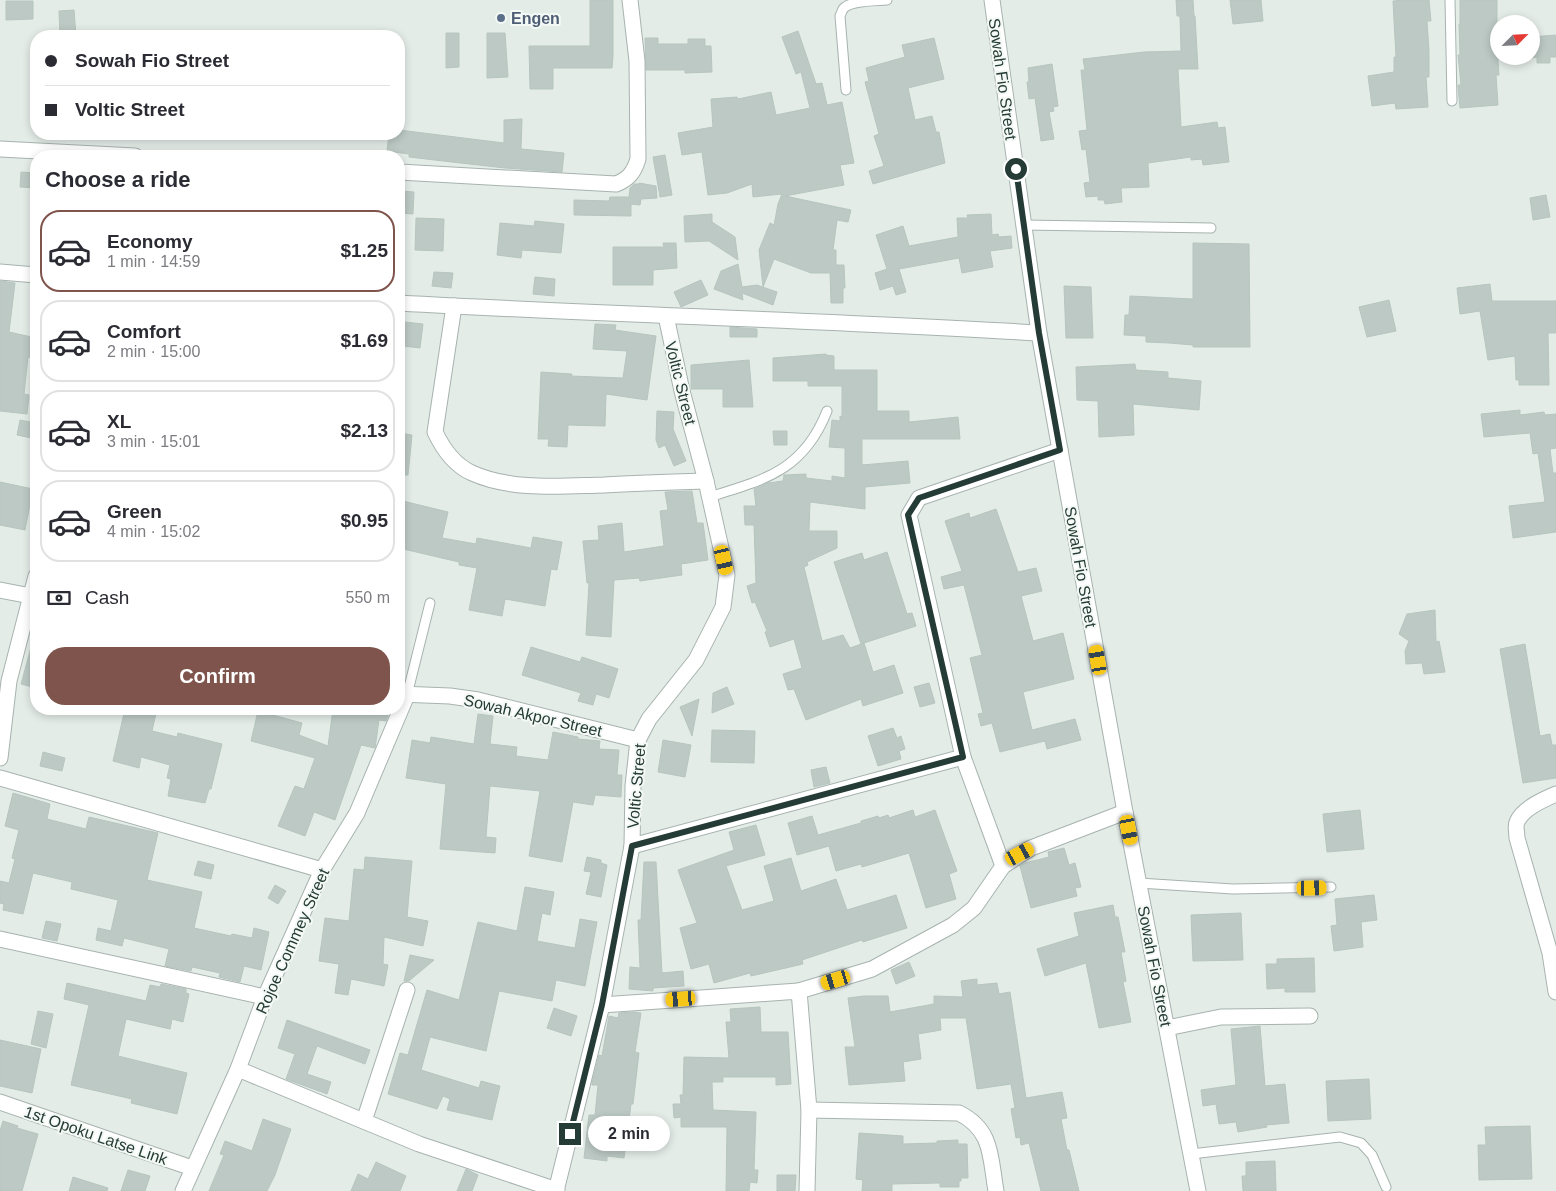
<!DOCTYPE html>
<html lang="en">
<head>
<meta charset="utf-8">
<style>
  body { margin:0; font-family:Helvetica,sans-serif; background:#f7f7f7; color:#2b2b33; height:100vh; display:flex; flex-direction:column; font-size:19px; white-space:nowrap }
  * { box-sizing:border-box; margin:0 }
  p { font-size:16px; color:#7c7c81 }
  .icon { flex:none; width:28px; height:28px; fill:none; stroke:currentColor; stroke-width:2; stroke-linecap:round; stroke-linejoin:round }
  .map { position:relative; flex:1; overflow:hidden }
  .panel { position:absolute; left:30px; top:150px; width:375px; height:565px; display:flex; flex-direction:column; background:#fff; border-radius:20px; box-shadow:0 2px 8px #0003 }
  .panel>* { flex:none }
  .top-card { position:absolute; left:30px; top:30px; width:375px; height:110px; border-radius:20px; box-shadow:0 2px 8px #0003; display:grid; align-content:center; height:110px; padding:0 15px; background:#fff }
  .needle { width:32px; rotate:66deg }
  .fabs { position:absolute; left:1490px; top:15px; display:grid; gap:10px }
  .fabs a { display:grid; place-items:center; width:50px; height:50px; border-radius:50%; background:#fff; box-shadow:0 2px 8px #0003; font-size:25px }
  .end { position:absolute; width:22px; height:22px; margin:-11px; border:6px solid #253b35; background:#fff; box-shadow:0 0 0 2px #fff }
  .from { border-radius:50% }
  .bubble { position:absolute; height:35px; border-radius:18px; background:#fff; box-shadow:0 2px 8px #0003; font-size:16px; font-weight:600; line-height:35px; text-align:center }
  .car { position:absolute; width:15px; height:30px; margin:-15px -8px; border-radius:6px; box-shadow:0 0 4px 1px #0007; background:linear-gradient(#f5c518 24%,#345 0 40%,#f5c518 0 76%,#345 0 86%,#f5c518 0) }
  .top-card b { display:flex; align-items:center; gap:18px; height:48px; font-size:19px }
  .top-card b+b { border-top:1px solid #e1e1e2 }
  .top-card i { width:12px; height:12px; background:#2b2b33 }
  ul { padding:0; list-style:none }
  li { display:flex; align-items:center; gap:15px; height:82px; margin:0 10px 8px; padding:0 5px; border:2px solid #e1e1e2; border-radius:20px }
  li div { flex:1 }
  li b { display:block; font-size:19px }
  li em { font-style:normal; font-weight:600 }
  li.selected { border-color:#7e544c }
  li>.icon { width:45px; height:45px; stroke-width:1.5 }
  h2 { padding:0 15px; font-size:22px; line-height:60px }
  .pay { display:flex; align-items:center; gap:12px; height:55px; padding:0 15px; font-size:19px }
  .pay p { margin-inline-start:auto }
  .cta { display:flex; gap:10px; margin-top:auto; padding:10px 15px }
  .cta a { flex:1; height:58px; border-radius:20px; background:#7e544c; color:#fff; font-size:20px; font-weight:600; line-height:58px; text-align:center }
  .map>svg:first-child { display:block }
  .building { fill:#bcc9c4; stroke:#b7c5bf }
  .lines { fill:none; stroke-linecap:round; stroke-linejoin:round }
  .lane-casing { stroke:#a7b3af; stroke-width:11 }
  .street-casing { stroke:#a7b3af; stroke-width:17 }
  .lane { stroke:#fff; stroke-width:9 }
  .street { stroke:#fff; stroke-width:15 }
  .route { stroke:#253b35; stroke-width:6 }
  .service-dot { fill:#5c6f8a; stroke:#f4f9f6; stroke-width:2 }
  .labels { text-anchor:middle; stroke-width:4; stroke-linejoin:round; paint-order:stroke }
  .service-label { font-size:16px; font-weight:bold; fill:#4e5e75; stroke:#f4f9f6; text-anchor:start }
  .street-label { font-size:16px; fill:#253b35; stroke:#f4f9f6 }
</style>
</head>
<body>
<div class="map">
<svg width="1556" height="1191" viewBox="0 0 1556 1191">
  <rect width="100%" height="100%" fill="#e4ece8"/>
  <g class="building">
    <polygon points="590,0 613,0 613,56 612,68 553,68 553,89 530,89 529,46 590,46"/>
    <polygon points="1176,0 1193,0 1194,16 1195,16 1198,69 1178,69 1181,127 1217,122 1218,128 1225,127 1229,162 1203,165 1202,159 1191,160 1191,157 1148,163 1149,187 1121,188 1122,202 1105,204 1104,200 1098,200 1098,196 1086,197 1084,183 1090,182 1086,149 1082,150 1079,131 1087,130 1081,70 1085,70 1083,59 1144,52 1181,51 1180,16 1177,16"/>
    <polygon points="1230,0 1261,0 1263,21 1233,24"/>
    <polygon points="1404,0 1429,0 1431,21 1427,21 1429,51 1429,77 1426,77 1428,107 1396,109 1395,103 1372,106 1368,76 1394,72 1394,57 1396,57 1393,1"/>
    <polygon points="1460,0 1497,0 1497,46 1499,75 1496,75 1498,105 1460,108 1458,85 1461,85 1458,55 1460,55 1459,24 1460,24"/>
    <polygon points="6,1 33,1 33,19 6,20"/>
    <polygon points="74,10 76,36 60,36 59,11"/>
    <polygon points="798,31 816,84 822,83 827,105 842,102 854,163 840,165 844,185 785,196 851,210 848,222 837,220 833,250 836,250 836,265 844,265 845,288 843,288 843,303 831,303 830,273 811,273 774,259 763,287 759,250 770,223 774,225 778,204 782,194 753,197 752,184 727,193 708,195 702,152 682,155 678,133 713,127 711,99 737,97 738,99 771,92 776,115 810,108 801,72 796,74 782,37"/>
    <polygon points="446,33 459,33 459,67 446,68"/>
    <polygon points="487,33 505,33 508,77 487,78"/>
    <polygon points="1556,35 1556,57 1550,57 1550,63 1537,63 1537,57 1531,58 1531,37"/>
    <polygon points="645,38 658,38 658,44 688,44 688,39 705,39 705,46 711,46 712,72 685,73 685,70 646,70"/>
    <polygon points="934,38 944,79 908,88 915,120 932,116 936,132 939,132 945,163 873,184 869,171 884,166 874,136 879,134 865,82 869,81 866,68 905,57 902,45"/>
    <polygon points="1052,64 1058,106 1053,107 1054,111 1049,112 1054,139 1041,141 1035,98 1029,99 1027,82 1029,82 1028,68"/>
    <polygon points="522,119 521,149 564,153 562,172 505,168 443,161 409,157 409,154 387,151 389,134 399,134 399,130 504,143 504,120"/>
    <polygon points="665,155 672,195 660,197 653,157"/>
    <polygon points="21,172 36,173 36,188 20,187"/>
    <polygon points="639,183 656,186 657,198 641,199 640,205 631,204 631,216 574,215 574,200 609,201 610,197 629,197 630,188 634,184 639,184"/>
    <polygon points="399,191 414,192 413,214 399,213"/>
    <polygon points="1546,195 1550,217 1533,220 1530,198"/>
    <polygon points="712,214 712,222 735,237 738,260 709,241 685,242 684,216"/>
    <polygon points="991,214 992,235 998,234 999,237 1011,236 1012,248 990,251 993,267 962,273 959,258 899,269 906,292 896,295 893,286 880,290 875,273 887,269 876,235 903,226 909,246 958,237 957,218 968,218 967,215"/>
    <polygon points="416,218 444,219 443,251 415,250"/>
    <polygon points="535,221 564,224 561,253 522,250 521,258 497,255 500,223 534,226"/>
    <polygon points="663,243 676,243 677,268 653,270 653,285 613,285 613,247 664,247"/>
    <polygon points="1193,243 1249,244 1250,347 1193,347 1193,345 1169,343 1146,342 1146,336 1124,335 1125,315 1129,315 1130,296 1193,299"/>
    <polygon points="738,264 742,287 757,285 777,292 773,305 742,293 743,300 714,289 721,271"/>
    <polygon points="434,272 453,273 451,288 432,286"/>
    <polygon points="535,277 555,279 554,296 533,294"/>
    <polygon points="701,280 708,295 681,307 674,292"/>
    <polygon points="0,281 15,283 9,332 36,338 36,359 28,357 24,394 29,395 27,414 0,411"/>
    <polygon points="1490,284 1492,301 1556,301 1556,333 1548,333 1549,385 1519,385 1519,380 1516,380 1515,356 1488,360 1480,311 1460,314 1457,288"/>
    <polygon points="1064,286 1091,287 1093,338 1066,338"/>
    <polygon points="1389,300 1396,331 1367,337 1359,307"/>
    <polygon points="405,322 423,324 420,348 403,346"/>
    <polygon points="595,324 616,325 615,330 656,336 647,400 606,394 605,426 568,425 567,447 548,446 549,439 538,439 541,372 572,374 571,376 623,378 627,351 593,349"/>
    <polygon points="730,327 757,329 757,337 730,337"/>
    <polygon points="826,354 826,355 834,356 834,370 877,370 877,411 909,411 909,422 958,417 960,439 862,439 862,465 908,461 910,483 865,487 865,509 810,502 809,531 837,531 837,548 807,562 808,565 804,567 822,641 843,635 850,648 864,643 873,672 894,665 903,693 863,706 861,699 806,720 794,689 788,690 783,674 802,668 794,639 770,647 765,632 767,631 755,602 752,603 747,586 756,583 754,525 745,525 744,506 756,506 754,489 768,483 783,481 784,475 806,474 806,478 832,481 832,476 845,478 845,448 829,447 832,420 840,421 840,416 842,417 842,386 808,386 808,381 773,381 773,358"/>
    <polygon points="749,360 753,407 723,407 723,389 691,389 691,365"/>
    <polygon points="1135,364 1136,370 1168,372 1168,378 1201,381 1199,410 1133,404 1134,435 1099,437 1098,401 1077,400 1076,367"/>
    <polygon points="1520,410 1520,415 1544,412 1545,415 1556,414 1556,448 1550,449 1553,473 1556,473 1556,532 1513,538 1509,506 1545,502 1538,453 1533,454 1530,433 1484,437 1481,414"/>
    <polygon points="657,411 674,412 673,429 686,461 674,466 665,445 659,448 656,440"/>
    <polygon points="20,420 36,423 36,439 17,435"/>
    <polygon points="773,431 787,431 787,445 774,445"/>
    <polygon points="399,433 412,435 408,475 399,475"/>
    <polygon points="0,482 33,489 25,530 0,525"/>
    <polygon points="692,491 697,523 703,523 708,560 681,564 682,575 640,581 639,578 614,580 611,637 586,635 589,583 587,583 583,541 599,540 598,526 622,523 624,552 664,546 660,511 668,510 665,492"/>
    <polygon points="403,501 448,512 442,538 476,544 477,538 531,548 533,537 562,542 557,570 551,569 545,606 505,599 502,616 469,610 477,568 459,565 459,562 399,548 399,520"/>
    <polygon points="996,509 1018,572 1036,568 1042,591 1021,596 1033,641 1063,633 1074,679 1023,692 1032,730 1075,719 1081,740 1047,749 1045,741 1000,752 992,723 981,726 978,714 983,713 970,658 982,655 964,585 944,589 941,577 962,571 945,521 969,513 970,518"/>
    <polygon points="887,552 907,614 912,613 916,626 861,644 834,562 862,553 864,560"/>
    <polygon points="1435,610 1436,642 1439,641 1445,672 1424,674 1422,663 1406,664 1405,651 1409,641 1399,634 1407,614"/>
    <polygon points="32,644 36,644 36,688 21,684"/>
    <polygon points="1525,644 1540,736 1550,734 1552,745 1556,745 1556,778 1523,783 1500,649"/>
    <polygon points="531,647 580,662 582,657 618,669 609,698 596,694 593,705 578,701 581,693 522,675"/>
    <polygon points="929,683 935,703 920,707 914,687"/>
    <polygon points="727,687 734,704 712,713 713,693"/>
    <polygon points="699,699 692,736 680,707"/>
    <polygon points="125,709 157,709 152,731 177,737 178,733 222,744 211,789 209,789 205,803 168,796 171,779 167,778 170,765 141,757 139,768 113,761"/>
    <polygon points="333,709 390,709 386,721 379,720 375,748 361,745 335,820 314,812 305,836 278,826 295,786 304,789 315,758 251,741 258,711 302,723 299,735 328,746"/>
    <polygon points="478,714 493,716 490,744 517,747 516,756 548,760 553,732 578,737 578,739 600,741 599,749 619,750 617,775 622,775 621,797 595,795 593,805 573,802 562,862 529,856 540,791 490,786 486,837 496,838 495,853 440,849 446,784 406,778 412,740 430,743 431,737 474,744"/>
    <polygon points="893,728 897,738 901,736 905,749 899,751 901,759 878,766 868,736"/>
    <polygon points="712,730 755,731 754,763 711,762"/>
    <polygon points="663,740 691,745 685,777 658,772"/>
    <polygon points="43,752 65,758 62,771 40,766"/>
    <polygon points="826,767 830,783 814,787 811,770"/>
    <polygon points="13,793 50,804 47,819 86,829 89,817 158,833 147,880 202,892 194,928 231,936 232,934 252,938 254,928 269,932 261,970 244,966 240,982 219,977 220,973 192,967 191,971 165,966 169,949 124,938 122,946 96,940 98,928 111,931 118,900 71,889 72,882 33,873 23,914 3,910 4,904 0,903 0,881 9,883 15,859 12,858 19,830 5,826"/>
    <polygon points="913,810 915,817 935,810 957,871 949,874 956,899 926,908 909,853 862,867 861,864 836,871 829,846 797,855 788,823 812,816 818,835 861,823 861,821 878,816 879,818 888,815 889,818"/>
    <polygon points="1360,810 1364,849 1327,852 1323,814"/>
    <polygon points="756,825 765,855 726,866 742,910 774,901 764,866 791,858 801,891 836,879 847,910 896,895 907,928 863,942 862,940 802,960 803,964 751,976 750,973 714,983 709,964 691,969 680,928 697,923 678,870 734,850 729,832"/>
    <polygon points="1064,848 1069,865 1075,863 1081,887 1075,888 1077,896 1031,908 1020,866 1025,863 1049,857 1048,852"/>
    <polygon points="365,857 412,861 407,917 428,921 423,946 384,937 383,964 388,965 384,986 351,979 348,995 335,993 339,964 319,961 325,918 349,921 354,869 364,870"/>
    <polygon points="587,857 601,860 601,863 607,865 601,897 586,894 591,872 584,871"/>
    <polygon points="198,861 214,865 211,879 194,875"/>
    <polygon points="644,862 656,862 662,973 683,971 684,986 653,988 653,991 629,989 630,967 640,968 638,920 641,920"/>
    <polygon points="275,885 286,891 278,904 268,898"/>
    <polygon points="525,887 554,892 550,915 542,913 537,941 575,948 580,919 597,922 585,986 556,980 552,1001 499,991 486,1051 430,1037 421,1070 479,1088 481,1081 500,1086 492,1120 447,1110 450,1099 443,1096 437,1109 388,1094 400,1053 408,1055 427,990 459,1000 478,922 517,931"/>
    <polygon points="1374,895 1377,920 1361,922 1363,947 1334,951 1331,926 1337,925 1335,899"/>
    <polygon points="1113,905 1115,917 1118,917 1125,952 1121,952 1126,981 1123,982 1131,1022 1099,1028 1086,963 1045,976 1037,949 1079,936 1074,913"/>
    <polygon points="1241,913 1243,960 1193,961 1191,915"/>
    <polygon points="46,921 61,924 57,941 42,938"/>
    <polygon points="410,955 434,960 409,981 404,981"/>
    <polygon points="1314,958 1315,992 1285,992 1285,988 1267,989 1266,964 1277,964 1277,959"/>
    <polygon points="909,962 915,976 896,984 891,970"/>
    <polygon points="977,979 977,985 997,983 999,994 1010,992 1026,1098 1062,1092 1067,1118 1061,1119 1067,1150 1069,1150 1079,1191 1041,1191 1029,1143 1021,1145 1020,1137 1016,1138 1011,1109 1015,1108 1011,1084 977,1089 966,1018 940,1018 941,1030 918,1034 921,1059 903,1062 905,1081 849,1085 845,1047 855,1047 848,998 864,996 888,996 890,1012 934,1004 934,996 963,997 961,981"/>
    <polygon points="67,983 146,1001 150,985 160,987 161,984 186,989 186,993 189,994 183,1022 172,1019 170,1029 126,1019 118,1056 187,1073 177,1114 131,1103 132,1099 71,1085 89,1005 64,999"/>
    <polygon points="760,1007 761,1032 788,1032 791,1084 776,1085 776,1077 723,1077 723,1082 712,1082 713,1110 756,1112 754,1170 758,1170 757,1183 750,1182 749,1191 726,1191 727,1127 681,1127 681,1117 674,1118 673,1104 681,1104 680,1095 683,1095 684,1057 729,1058 726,1022 731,1022 730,1009"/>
    <polygon points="554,1008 577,1016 571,1036 547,1028"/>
    <polygon points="38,1011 53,1014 46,1048 31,1044"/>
    <polygon points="634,1012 641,1013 635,1052 639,1053 633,1104 631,1104 624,1158 607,1156 607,1161 584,1158 589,1115 595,1115 598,1085 592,1085 592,1083 599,1055 602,1056 609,1016 618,1018 619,1013"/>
    <polygon points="287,1020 370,1050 365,1064 317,1046 307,1074 331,1082 327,1094 286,1079 295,1054 278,1048"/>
    <polygon points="1260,1026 1265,1086 1285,1084 1289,1123 1266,1125 1267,1127 1238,1132 1236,1122 1219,1124 1216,1104 1203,1106 1201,1090 1236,1085 1231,1029"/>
    <polygon points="0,1040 41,1049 32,1093 0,1086"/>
    <polygon points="1369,1079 1371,1119 1328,1121 1326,1081"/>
    <polygon points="263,1119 291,1129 275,1175 267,1191 209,1191 224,1155 220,1154 225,1141 252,1151"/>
    <polygon points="3,1121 18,1126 17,1128 38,1134 22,1191 0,1191 0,1131"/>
    <polygon points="1530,1126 1532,1179 1479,1180 1478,1145 1486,1145 1485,1127"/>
    <polygon points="859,1133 903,1136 903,1144 937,1143 937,1141 958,1140 958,1144 967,1144 968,1178 961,1178 961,1181 959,1181 959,1187 940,1187 940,1183 892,1184 892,1191 862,1191 863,1180 856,1179"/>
    <polygon points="1275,1161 1276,1191 1243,1191 1242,1176 1246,1176 1246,1162"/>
    <polygon points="376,1162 406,1176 400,1191 351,1191 358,1174 368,1179"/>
    <polygon points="466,1169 478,1175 472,1191 457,1191"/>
    <polygon points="128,1170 150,1176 145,1191 121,1191"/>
    <polygon points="777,1175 796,1175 795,1191 777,1191"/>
    <polygon points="73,1177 108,1188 107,1191 69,1191"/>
  </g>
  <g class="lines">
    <defs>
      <g id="lane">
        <polyline points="1450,0 1452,101"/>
        <path d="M846,90L840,16C841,14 842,11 843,9C850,0 876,1 887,0"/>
        <polyline points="1024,225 1211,228"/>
        <path d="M709,497C765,480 804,470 827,411"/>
        <polyline points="407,695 430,603"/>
        <polyline points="1139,883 1233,889 1331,887"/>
        <polyline points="1191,1154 1340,1137 1361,1143 1372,1155 1386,1187"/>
      </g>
      <g id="street">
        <polyline points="992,0 1039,333 1125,812 1198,1191"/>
        <polyline points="0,149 135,156"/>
        <path d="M399,172L616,184C629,179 634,172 638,159L637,61L630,0"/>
        <polyline points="0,272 36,275"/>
        <path d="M399,303C612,315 825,320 1039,333"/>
        <path d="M454,306L435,432C443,449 454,465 472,473C512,491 561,486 604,485C638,483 672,482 706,481"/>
        <polyline points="0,590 36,597"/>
        <polyline points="399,694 450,696 478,700 638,740"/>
        <polyline points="0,758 9,681 36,576"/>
        <polyline points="0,778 322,870"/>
        <path d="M1556,794C1543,800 1523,808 1517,822C1515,826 1517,833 1517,838L1550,953L1556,992"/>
        <polyline points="632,846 963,757"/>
        <polyline points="1003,866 963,757 909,515 919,498 1060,450"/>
        <polyline points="0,939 265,997"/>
        <polyline points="799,991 872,969 953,925 974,908 1003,866 1031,848 1125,812"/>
        <polyline points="602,1005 799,991 809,1110 807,1191"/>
        <polyline points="1167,1028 1221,1017 1310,1016"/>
        <polyline points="238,1069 419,1144 557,1190"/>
        <polyline points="0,1102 192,1168"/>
        <path d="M809,1110L959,1113C993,1130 990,1157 996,1191"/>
        <polyline points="364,1121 407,990"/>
        <polyline points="183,1191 238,1069 265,997 322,870 357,813 407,695"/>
        <polyline points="556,1191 602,1005 632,846 633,786 638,740 649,719 696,660 723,607 727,575 706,481 682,391 666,316"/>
      </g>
    </defs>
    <use href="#lane" class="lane-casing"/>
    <use href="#street" class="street-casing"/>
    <use href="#lane" class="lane"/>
    <use href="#street" class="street"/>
  </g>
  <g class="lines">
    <polyline class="route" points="570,1134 602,1005 632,846 963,757 908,515 919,498 1060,450 1039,333 1016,169"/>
  </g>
  <circle class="service-dot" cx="501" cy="18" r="5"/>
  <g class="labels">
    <g class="service-label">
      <text x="511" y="24">Engen</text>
    </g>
    <g class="street-label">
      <text transform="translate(1003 79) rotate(82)" y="6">Sowah Fio Street</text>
      <text transform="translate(681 383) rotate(76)" y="6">Voltic Street</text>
      <text transform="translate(1081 567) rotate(80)" y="6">Sowah Fio Street</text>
      <text transform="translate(533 715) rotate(13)" y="6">Sowah Akpor Street</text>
      <text transform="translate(636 786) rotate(-85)" y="6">Voltic Street</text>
      <text transform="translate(292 941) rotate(-66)" y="6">Rojoe Commey Street</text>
      <text transform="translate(1155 966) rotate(79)" y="6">Sowah Fio Street</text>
      <text transform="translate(96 1135) rotate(19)" y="6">1st Opoku Latse Link</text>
    </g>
  </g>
</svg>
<div class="fabs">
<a><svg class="needle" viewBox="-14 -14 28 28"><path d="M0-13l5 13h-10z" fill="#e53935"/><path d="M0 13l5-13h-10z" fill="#7c7c81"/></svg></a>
</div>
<i class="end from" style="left:1016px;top:169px"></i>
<i class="end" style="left:570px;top:1134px"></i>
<div class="bubble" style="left:588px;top:1116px;width:82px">2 min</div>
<i class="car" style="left:724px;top:560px;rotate:167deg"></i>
<i class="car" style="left:1098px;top:660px;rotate:350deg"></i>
<i class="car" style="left:1129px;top:830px;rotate:169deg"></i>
<i class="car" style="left:1020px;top:854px;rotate:62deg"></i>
<i class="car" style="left:1312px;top:888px;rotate:89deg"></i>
<i class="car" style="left:836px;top:980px;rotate:253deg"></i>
<i class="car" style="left:681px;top:999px;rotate:266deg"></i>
<div class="top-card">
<b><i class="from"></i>Sowah Fio Street</b>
<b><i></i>Voltic Street</b>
</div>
<section class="panel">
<h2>Choose a ride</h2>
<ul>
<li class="selected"><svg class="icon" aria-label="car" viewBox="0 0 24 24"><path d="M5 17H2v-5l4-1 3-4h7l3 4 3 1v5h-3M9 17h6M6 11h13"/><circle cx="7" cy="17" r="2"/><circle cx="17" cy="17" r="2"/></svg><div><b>Economy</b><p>1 min · 14:59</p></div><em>$1.25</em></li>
<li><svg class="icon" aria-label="car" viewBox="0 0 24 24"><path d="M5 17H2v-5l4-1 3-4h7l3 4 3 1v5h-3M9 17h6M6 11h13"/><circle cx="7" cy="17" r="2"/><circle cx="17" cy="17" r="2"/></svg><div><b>Comfort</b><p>2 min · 15:00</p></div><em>$1.69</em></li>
<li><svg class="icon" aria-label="car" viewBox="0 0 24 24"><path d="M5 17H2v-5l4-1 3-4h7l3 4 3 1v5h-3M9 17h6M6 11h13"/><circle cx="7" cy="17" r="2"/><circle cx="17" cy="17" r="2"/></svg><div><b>XL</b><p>3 min · 15:01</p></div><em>$2.13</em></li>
<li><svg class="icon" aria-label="car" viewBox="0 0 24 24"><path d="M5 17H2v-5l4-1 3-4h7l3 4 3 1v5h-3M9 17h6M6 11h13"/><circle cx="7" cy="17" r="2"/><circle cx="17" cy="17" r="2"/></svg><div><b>Green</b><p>4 min · 15:02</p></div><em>$0.95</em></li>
</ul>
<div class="pay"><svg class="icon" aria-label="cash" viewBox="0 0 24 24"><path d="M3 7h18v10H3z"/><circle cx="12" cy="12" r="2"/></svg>Cash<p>550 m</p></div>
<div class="cta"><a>Confirm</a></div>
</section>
</div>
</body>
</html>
